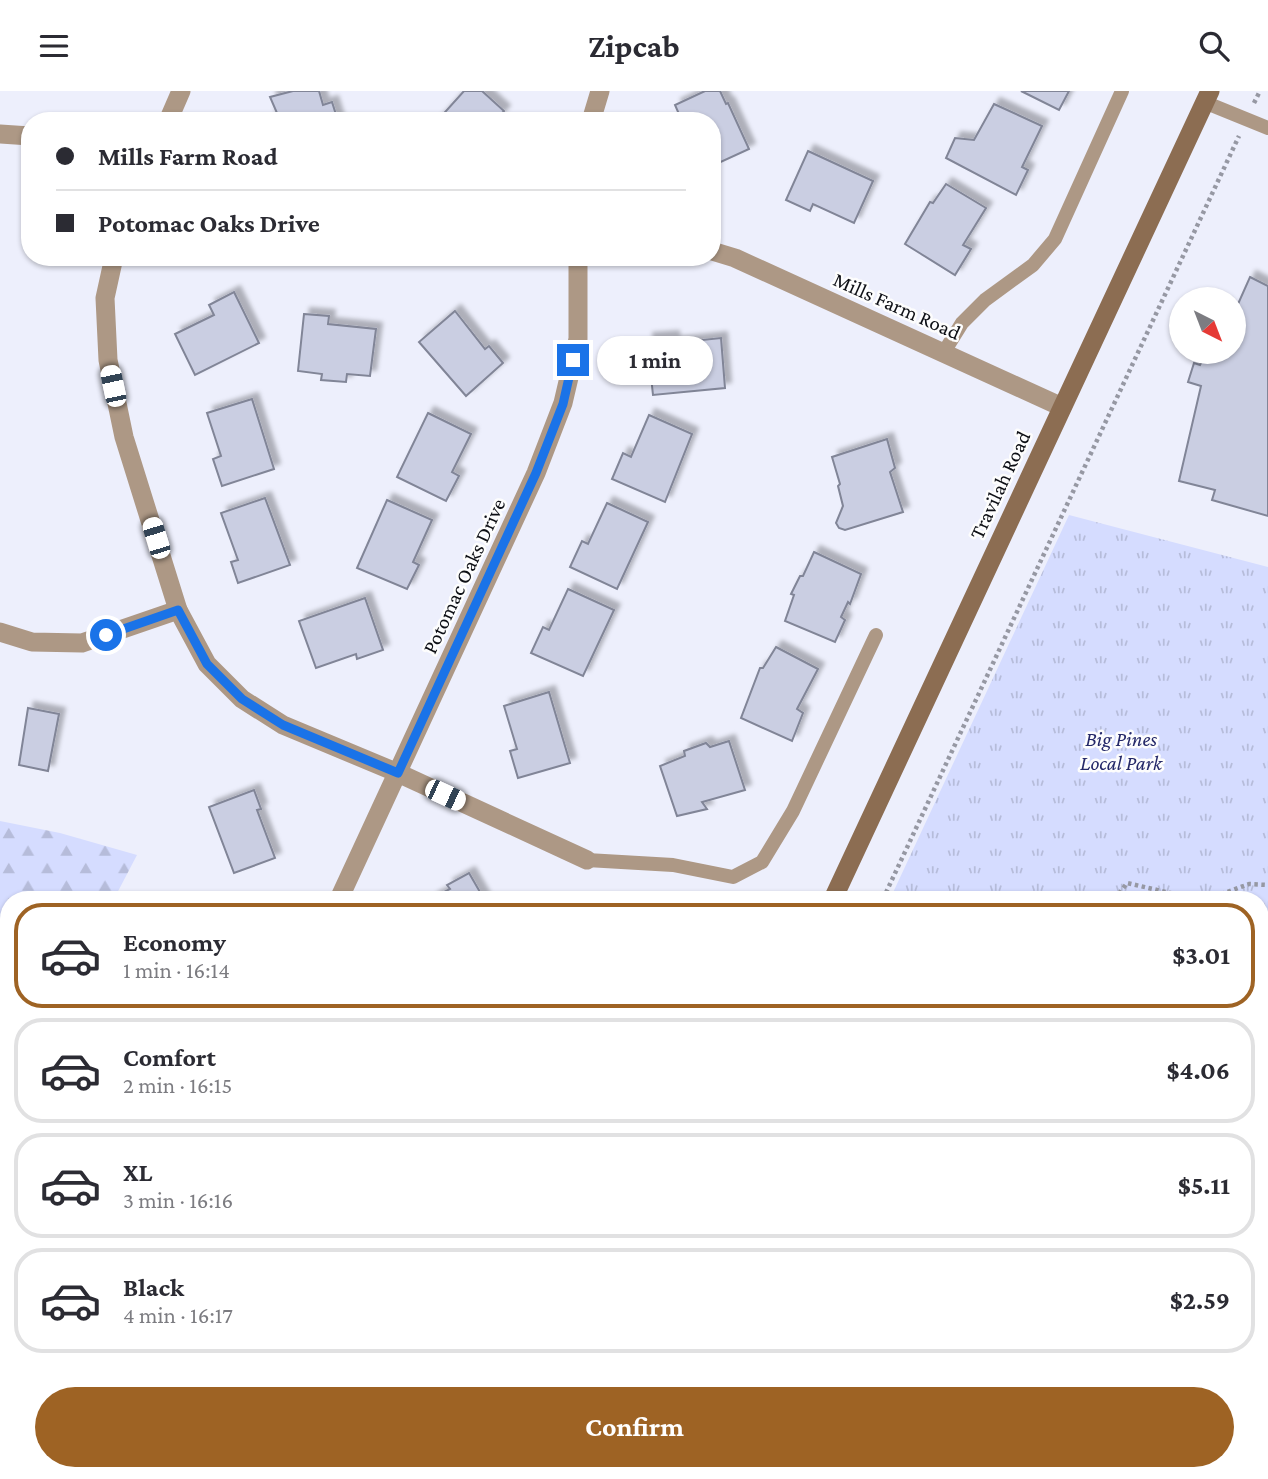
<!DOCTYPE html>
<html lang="en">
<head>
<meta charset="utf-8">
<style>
  body { margin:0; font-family:"Crimson Pro",serif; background:#f2f2f3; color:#2b2b33; height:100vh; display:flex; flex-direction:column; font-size:26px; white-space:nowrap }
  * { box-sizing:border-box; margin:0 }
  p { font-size:23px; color:#7c7c81 }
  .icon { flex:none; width:38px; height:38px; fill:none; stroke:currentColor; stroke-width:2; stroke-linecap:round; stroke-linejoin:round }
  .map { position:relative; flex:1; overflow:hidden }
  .side { position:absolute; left:0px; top:800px; width:1269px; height:590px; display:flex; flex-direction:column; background:#fff; border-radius:28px 28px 0 0; box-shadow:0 2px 5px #0004 }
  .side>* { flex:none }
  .banner { position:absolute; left:21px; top:21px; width:700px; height:154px; border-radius:28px; box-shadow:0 2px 5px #0004; display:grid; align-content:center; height:154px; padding:0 35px; background:#fff }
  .needle { width:46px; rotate:138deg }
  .tools { position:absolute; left:1169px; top:196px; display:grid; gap:14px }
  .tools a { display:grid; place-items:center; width:77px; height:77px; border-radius:50%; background:#fff; box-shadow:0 2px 5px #0004; font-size:35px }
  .end { position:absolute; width:32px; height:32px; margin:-16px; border:9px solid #1a73e8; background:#fff; box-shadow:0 0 0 4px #fff }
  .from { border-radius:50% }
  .bubble { position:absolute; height:49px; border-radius:24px; background:#fff; box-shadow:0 2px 5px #0004; font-size:23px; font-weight:700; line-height:49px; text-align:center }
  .car { position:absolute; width:21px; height:42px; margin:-21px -10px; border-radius:9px; box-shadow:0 0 5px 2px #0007; background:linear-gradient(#fff 24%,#345 0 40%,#fff 0 76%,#345 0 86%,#fff 0) }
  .banner b { display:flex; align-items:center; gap:24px; height:66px; font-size:26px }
  .banner b+b { border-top:2px solid #e1e1e2 }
  .banner i { width:18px; height:18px; background:#2b2b33 }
  ul { padding:12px 0 0; list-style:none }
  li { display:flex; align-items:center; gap:21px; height:105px; margin:0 14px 10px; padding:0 21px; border:4px solid #e1e1e2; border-radius:28px }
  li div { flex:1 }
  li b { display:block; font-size:26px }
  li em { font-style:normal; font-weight:700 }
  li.active { border-color:#9e6324 }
  li>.icon { width:63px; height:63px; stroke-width:1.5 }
  .primary-button { display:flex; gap:14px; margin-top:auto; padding:14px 35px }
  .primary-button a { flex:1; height:80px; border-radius:42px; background:#9e6324; color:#fff; font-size:28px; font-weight:700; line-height:80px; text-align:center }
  header { display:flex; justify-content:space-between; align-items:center; height:91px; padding:0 35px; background:#fff; font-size:32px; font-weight:700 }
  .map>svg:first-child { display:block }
  .forest { fill:url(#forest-firs) }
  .park { fill:url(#park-tufts) }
  .building { fill:#cacee2; stroke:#818597; stroke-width:2; filter:url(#shadow) }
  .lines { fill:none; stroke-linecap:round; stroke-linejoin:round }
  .path { stroke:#9698a3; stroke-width:4.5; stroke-dasharray:3.5 3.5; stroke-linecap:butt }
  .service { stroke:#ad9885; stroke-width:14 }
  .minor { stroke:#ad9885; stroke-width:19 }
  .secondary { stroke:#8c6d52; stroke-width:19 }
  .route { stroke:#1a73e8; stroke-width:9 }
  .labels { text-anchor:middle; stroke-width:5; stroke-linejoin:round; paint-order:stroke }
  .street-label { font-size:21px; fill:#0d0f15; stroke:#fdfdfd }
  .park-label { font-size:21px; font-style:italic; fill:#242869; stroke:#fdfdfd }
</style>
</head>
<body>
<header><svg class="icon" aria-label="menu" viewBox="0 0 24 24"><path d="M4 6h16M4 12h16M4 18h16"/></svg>Zipcab<svg class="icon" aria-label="search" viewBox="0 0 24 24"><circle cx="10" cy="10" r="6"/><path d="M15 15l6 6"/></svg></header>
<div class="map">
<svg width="1268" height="1388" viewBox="0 0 1268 1388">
  <defs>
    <pattern id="forest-firs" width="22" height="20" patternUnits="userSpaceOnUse" patternTransform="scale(1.75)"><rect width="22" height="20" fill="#d5dcff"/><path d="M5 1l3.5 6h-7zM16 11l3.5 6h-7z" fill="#b6bcda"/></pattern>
    <pattern id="park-tufts" width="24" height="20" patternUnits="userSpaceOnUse" patternTransform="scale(1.75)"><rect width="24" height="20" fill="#d5dcff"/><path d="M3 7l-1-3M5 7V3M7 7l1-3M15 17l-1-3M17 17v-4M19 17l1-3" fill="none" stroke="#b6bcda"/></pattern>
    <filter id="shadow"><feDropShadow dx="6" dy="-6" stdDeviation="2" flood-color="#0004"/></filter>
  </defs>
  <rect width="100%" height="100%" fill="#edeffc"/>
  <polygon class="forest" points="0,730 60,742 137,764 114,808 9,808 9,1017 0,1030"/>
  <g class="park">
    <polygon points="1069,424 1268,476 1268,1308 1260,1314 1260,808 890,808"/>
    <polygon points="941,1381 1199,1381 1194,1388 948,1388"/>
  </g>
  <g class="building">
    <polygon points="293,0 319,0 323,14 332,11 338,30 272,30 270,22 277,22 270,6"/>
    <polygon points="464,0 482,0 504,20 495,30 437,30"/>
    <polygon points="705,0 720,0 726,13 728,12 749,58 712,75 712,30 682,30 675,14"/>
    <polygon points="1021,0 1069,0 1059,19"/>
    <polygon points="994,13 1042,35 1022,76 1028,79 1016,104 946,67 955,47 974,49"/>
    <polygon points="808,60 873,90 854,132 813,113 810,120 786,109"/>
    <polygon points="946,93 986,117 963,154 971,158 955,184 905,153 930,111 933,112"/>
    <polygon points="1250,186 1268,195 1268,425 1212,409 1215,399 1179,390 1201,295 1188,291 1194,272 1200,274 1206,261 1234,261 1234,222"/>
    <polygon points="234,201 259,252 195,284 175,243 214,224 209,214"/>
    <polygon points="455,220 485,258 489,255 503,272 466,305 419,251"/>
    <polygon points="304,223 329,225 328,233 376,238 370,285 347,283 346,291 321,289 322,283 298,280"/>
    <polygon points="673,246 674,252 721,247 725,297 653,304 647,248"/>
    <polygon points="252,308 274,378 222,395 213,368 221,365 207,322"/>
    <polygon points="428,322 471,343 452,381 459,385 446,410 397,386"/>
    <polygon points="649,324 692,343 665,411 612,388 623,362 631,366"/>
    <polygon points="887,348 895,377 890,381 903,421 845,439 839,437 836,432 843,415 838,395 840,393 832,366"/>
    <polygon points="265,407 290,474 238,492 231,471 238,469 221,422"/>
    <polygon points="387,409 432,429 413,471 419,474 407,498 357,477"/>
    <polygon points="607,412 648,431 617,498 570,476 582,450 588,453"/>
    <polygon points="814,461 861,483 850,513 848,511 841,526 845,529 835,551 785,530 794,504 791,503 800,485 803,485"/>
    <polygon points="568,498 614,519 583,585 531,562 543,536 549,539"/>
    <polygon points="365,507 383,559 357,568 356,563 316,577 299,530"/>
    <polygon points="776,556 818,578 797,618 803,622 792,650 741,627 760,577 763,577"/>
    <polygon points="549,601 570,672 518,687 510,660 517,658 504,615"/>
    <polygon points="28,617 59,623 48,680 19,674"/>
    <polygon points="729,650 745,699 702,711 707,718 677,725 660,675 685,665 684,660 706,652 710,656"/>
    <polygon points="254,699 261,718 257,719 275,767 234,782 209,716"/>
    <polygon points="469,782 484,808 431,808 450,798 447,794"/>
    <polygon points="0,1342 9,1346 9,1381 42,1381 39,1388 0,1388"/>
    <polygon points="147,1381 191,1381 189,1388 144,1388"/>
  </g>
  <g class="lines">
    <g class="path">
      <polyline points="1254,12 1260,0"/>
      <polyline points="883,808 1239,45"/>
      <polyline points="1115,808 1127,792 1196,808"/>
      <polyline points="1208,808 1249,793 1268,794"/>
      <polyline points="601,1388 605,1381"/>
    </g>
    <g class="service">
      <polyline points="1204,11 1268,37"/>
      <polyline points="944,261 962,232 985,209 1033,174 1055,148 1122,0"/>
      <polyline points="587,769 673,774 733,786 762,771 793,720 876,544"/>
      <polyline points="395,1381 410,1388"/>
    </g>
    <g class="minor">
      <polyline points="168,30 181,0"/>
      <polyline points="591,30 600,0"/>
      <polyline points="0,43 30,45"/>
      <polyline points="712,160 735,167 1062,316"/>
      <polyline points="114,166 105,207 108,269 124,346 178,519 207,573 242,608 283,634 398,682 587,769"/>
      <polyline points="0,541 32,551 82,552 178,519"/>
      <polyline points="339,808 536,382 563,312 578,248 578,166"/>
      <polyline points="1260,1348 1268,1341"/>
      <polyline points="883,1381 890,1388"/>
      <polyline points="70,1388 72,1381"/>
      <polyline points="1224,1388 1228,1381"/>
    </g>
    <g class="secondary">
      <polyline points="833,808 1210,0"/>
      <polyline points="558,1388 561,1381"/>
    </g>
  </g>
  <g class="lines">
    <polyline class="route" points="106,544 178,519 207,573 242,608 283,634 398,682 536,382 563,313 573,269"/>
  </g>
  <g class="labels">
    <g class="street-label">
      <text transform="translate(897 215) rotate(24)" y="7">Mills Farm Road</text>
      <text transform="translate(1000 394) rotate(-65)" y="7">Travilah Road</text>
      <text transform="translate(464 485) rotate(-65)" y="7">Potomac Oaks Drive</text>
    </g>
    <g class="park-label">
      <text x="1121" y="655">Big Pines<tspan x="1121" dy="24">Local Park</tspan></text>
    </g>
  </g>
</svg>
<div class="tools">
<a><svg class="needle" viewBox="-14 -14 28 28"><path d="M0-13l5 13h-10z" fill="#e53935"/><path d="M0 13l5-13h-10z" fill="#7c7c81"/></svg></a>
</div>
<i class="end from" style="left:106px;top:544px"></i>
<i class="end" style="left:573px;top:269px"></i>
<div class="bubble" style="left:597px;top:245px;width:116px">1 min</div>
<i class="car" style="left:113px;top:295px;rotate:348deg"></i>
<i class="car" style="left:156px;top:447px;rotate:343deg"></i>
<i class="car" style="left:445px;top:704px;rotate:115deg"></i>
<div class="banner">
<b><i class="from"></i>Mills Farm Road</b>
<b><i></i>Potomac Oaks Drive</b>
</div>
<section class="side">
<ul>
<li class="active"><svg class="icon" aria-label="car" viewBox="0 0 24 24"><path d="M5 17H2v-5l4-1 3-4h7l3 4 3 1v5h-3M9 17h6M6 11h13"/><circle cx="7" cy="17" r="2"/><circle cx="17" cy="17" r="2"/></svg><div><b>Economy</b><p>1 min · 16:14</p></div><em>$3.01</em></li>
<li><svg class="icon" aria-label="car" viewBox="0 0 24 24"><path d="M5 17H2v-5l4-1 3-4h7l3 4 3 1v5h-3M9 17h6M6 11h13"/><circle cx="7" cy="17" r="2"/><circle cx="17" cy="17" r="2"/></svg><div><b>Comfort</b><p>2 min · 16:15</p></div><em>$4.06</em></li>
<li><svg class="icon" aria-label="car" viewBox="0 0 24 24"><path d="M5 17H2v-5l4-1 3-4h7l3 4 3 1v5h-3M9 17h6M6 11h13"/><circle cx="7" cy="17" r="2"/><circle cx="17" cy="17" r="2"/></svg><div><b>XL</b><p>3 min · 16:16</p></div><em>$5.11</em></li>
<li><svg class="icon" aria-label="car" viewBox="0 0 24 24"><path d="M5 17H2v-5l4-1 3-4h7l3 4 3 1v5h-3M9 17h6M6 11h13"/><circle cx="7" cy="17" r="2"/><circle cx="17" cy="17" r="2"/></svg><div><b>Black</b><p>4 min · 16:17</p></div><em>$2.59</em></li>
</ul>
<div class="primary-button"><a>Confirm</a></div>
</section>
</div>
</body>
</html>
